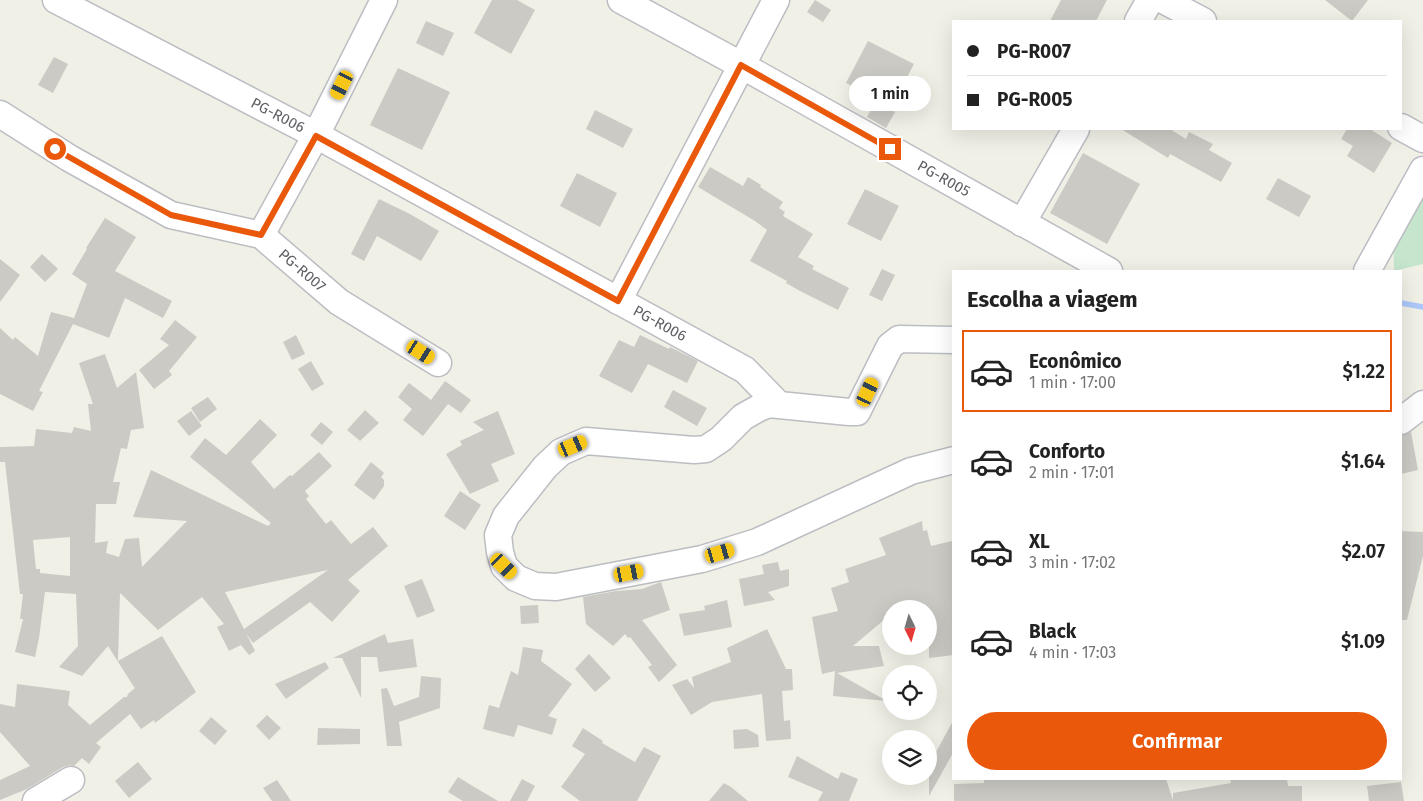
<!DOCTYPE html>
<html lang="pt">
<head>
<meta charset="utf-8">
<style>
  body { margin:0; font-family:"Fira Sans",sans-serif; background:#f2f2f2; color:#222; height:100vh; display:flex; flex-direction:column; font-size:19px; white-space:nowrap }
  * { box-sizing:border-box; margin:0 }
  p { font-size:16px; color:#767676 }
  .icon { flex:none; width:28px; height:28px; fill:none; stroke:currentColor; stroke-width:2; stroke-linecap:round; stroke-linejoin:round }
  .map { position:relative; flex:1; overflow:hidden }
  .panel { position:absolute; left:952px; top:270px; width:450px; height:510px; display:flex; flex-direction:column; background:#fff; border-radius:0px; box-shadow:0 5px 20px #0002 }
  .panel>* { flex:none }
  .banner { position:absolute; left:952px; top:20px; width:450px; height:110px; border-radius:0px; box-shadow:0 5px 20px #0002; display:grid; align-content:center; height:110px; padding:0 15px; background:#fff }
  .needle { width:32px; rotate:175deg }
  .tools { position:absolute; left:882px; top:600px; display:grid; gap:10px }
  .tools a { display:grid; place-items:center; width:55px; height:55px; border-radius:50%; background:#fff; box-shadow:0 5px 20px #0002; font-size:25px }
  .end { position:absolute; width:22px; height:22px; margin:-11px; border:6px solid #ea580c; background:#fff; box-shadow:0 0 0 2px #fff }
  .from { border-radius:50% }
  .bubble { position:absolute; height:35px; border-radius:18px; background:#fff; box-shadow:0 5px 20px #0002; font-size:16px; font-weight:600; line-height:35px; text-align:center }
  .car { position:absolute; width:15px; height:30px; margin:-15px -8px; border-radius:6px; box-shadow:0 0 4px 1px #0007; background:linear-gradient(#f5c518 24%,#345 0 40%,#f5c518 0 76%,#345 0 86%,#f5c518 0) }
  .banner b { display:flex; align-items:center; gap:18px; height:48px; font-size:19px }
  .banner b+b { border-top:1px solid #e0e0e0 }
  .banner i { width:12px; height:12px; background:#222 }
  ul { padding:0; list-style:none }
  li { display:flex; align-items:center; gap:15px; height:82px; margin:0 10px 8px; padding:0 5px; border:2px solid transparent; border-radius:0px }
  li div { flex:1 }
  li b { display:block; font-size:19px }
  li em { font-style:normal; font-weight:600 }
  li.selected { border-color:#ea580c }
  li>.icon { width:45px; height:45px; stroke-width:1.5 }
  h2 { padding:0 15px; font-size:22px; line-height:60px }
  .action { display:flex; gap:10px; margin-top:auto; padding:10px 15px }
  .action a { flex:1; height:58px; border-radius:30px; background:#ea580c; color:#fff; font-size:20px; font-weight:600; line-height:58px; text-align:center }
  .map>svg:first-child { display:block }
  .green { fill:#c6e5cd }
  .lines { fill:none; stroke-linecap:round; stroke-linejoin:round }
  .stream { stroke:#adc7fa; stroke-width:5.5 }
  .building { fill:#cbcac4; fill-rule:evenodd }
  .minor-casing { stroke:#bcbdc2; stroke-width:29 }
  .minor { stroke:#fff; stroke-width:26 }
  .route { stroke:#ea580c; stroke-width:6 }
  .labels { text-anchor:middle; stroke-width:5; stroke-linejoin:round; paint-order:stroke }
  .street-label { font-size:15px; fill:#5f6066; stroke:#fff }
</style>
</head>
<body>
<div class="map">
<svg width="1423" height="801" viewBox="0 0 1423 801">
  <rect width="100%" height="100%" fill="#f0f0e7"/>
  <polygon class="green" points="1423,172 1423,264 1394,271 1393,221"/>
  <g class="lines">
    <polyline class="stream" points="1401,303 1423,307"/>
  </g>
  <g class="building">
    <polygon points="492,0 517,0 535,10 511,54 474,33"/>
    <polygon points="815,0 831,10 823,22 807,12"/>
    <polygon points="1061,0 1107,0 1096,21 1050,21"/>
    <polygon points="1325,0 1368,0 1352,21"/>
    <polygon points="426,21 454,33 443,56 416,43"/>
    <polygon points="868,41 914,64 890,109 895,112 886,128 867,117 877,99 846,83"/>
    <polygon points="54,57 68,64 53,93 38,85"/>
    <polygon points="398,68 450,92 422,150 370,125"/>
    <polygon points="595,110 633,129 623,148 586,129"/>
    <polygon points="1121,129 1170,129 1186,139 1189,132 1213,144 1209,150 1232,163 1221,182 1170,154 1168,158"/>
    <polygon points="1347,129 1370,129 1392,143 1374,173 1347,156 1353,146 1341,139"/>
    <polygon points="1083,153 1140,184 1107,244 1050,213"/>
    <polygon points="710,167 743,186 748,177 761,185 760,187 783,202 779,208 785,212 783,216 813,234 798,257 814,266 812,269 849,288 838,310 800,291 786,283 787,281 750,261 767,230 755,221 698,187"/>
    <polygon points="577,173 617,193 600,227 560,206"/>
    <polygon points="1278,178 1311,196 1299,217 1266,199"/>
    <polygon points="865,189 899,206 881,241 847,224"/>
    <polygon points="379,199 410,214 439,231 421,261 377,236 364,261 351,254"/>
    <polygon points="105,218 136,237 115,271 172,301 163,318 125,298 109,338 73,324 39,391 43,392 33,411 0,394 0,328 13,340 15,337 38,356 51,312 74,318 87,284 72,274 87,249 86,248"/>
    <polygon points="42,254 58,269 45,282 30,267"/>
    <polygon points="0,259 20,275 0,302"/>
    <polygon points="882,269 895,275 882,301 869,295"/>
    <polygon points="175,320 197,337 169,371 172,375 154,389 139,370 169,345 160,339"/>
    <polygon points="296,335 305,354 292,360 283,342"/>
    <polygon points="640,335 669,349 670,347 698,361 687,383 648,364 632,393 599,376 619,340 634,347"/>
    <path d="M105,354L117,388L136,372L144,428L131,430L127,449L121,448L113,482H120L116,504H96L95,543L108,541L106,553L119,557L125,539L139,538L142,567L187,521L133,517L151,470L268,526L271,523L190,457L205,438L226,455L260,419L277,435L251,462L274,489L290,475L292,476L319,452L332,466L305,491L309,496L306,499L326,524L331,520L351,544L373,527L388,546L348,580L360,591L332,622L310,602L253,643L246,633L255,651L249,655L241,645L229,651L217,627L224,624L202,597L158,630L120,593L118,661L162,636L196,692L155,723L154,720L141,729L130,714L96,743L101,747L89,764L82,758L74,766L70,765L63,767L27,789L0,800V780L30,766L0,732V704L15,707L17,684L70,691L68,705L90,725L124,697H127L128,694L135,688L134,687L108,646L82,676L59,667L78,646L76,594L45,592L39,638L35,657L15,652L23,619H20L23,594H20L5,462H0V447L34,446L36,429L72,433L74,427L91,431L88,404H93L79,363ZM70,537V576L40,573V569H36L33,540ZM328,570L244,629L225,592Z"/>
    <polygon points="311,361 324,384 312,391 298,369"/>
    <polygon points="445,381 471,400 461,413 448,404 423,436 403,420 412,409 398,397 409,383 431,400"/>
    <polygon points="673,390 707,408 697,426 664,407"/>
    <polygon points="208,397 217,409 200,422 191,408"/>
    <polygon points="365,410 379,423 360,441 347,430"/>
    <polygon points="191,411 202,426 189,436 177,421"/>
    <polygon points="498,411 515,454 491,464 499,481 470,494 446,454 462,445 460,441 484,430 473,422"/>
    <polygon points="321,422 333,432 322,445 310,435"/>
    <polygon points="1411,432 1418,470 1401,474 1401,436"/>
    <polygon points="371,462 384,473 381,477 384,480 384,486 374,500 354,485"/>
    <polygon points="460,491 481,505 465,530 444,516"/>
    <polygon points="922,521 923,531 927,530 931,546 952,541 954,550 954,655 929,658 929,609 903,609 902,605 897,609 891,609 891,614 853,646 879,646 884,666 837,673 887,701 833,696 835,671 822,674 812,617 838,611 831,588 849,582 845,569 886,555 879,538"/>
    <polygon points="1401,531 1423,532 1423,556 1407,620 1401,620"/>
    <polygon points="778,562 780,571 789,569 789,586 768,592 775,600 744,606 739,579 764,574 762,565"/>
    <polygon points="422,579 435,611 417,618 404,586"/>
    <polygon points="661,582 670,610 642,620 677,665 659,682 648,667 652,665 630,637 628,638 625,634 613,646 586,624 583,597 616,591 642,589"/>
    <polygon points="727,600 732,627 684,636 679,614 705,610 704,606"/>
    <polygon points="538,605 539,623 521,624 520,606"/>
    <polygon points="767,629 786,669 792,669 793,690 782,691 784,721 790,720 791,739 766,741 762,694 712,702 691,715 672,685 687,679 694,688 692,677 731,662 727,648"/>
    <polygon points="385,634 388,643 413,639 417,667 379,672 377,657 361,657 361,698 342,658 333,658"/>
    <polygon points="523,647 543,650 541,661 572,684 548,716 557,719 552,735 518,725 514,737 483,729 489,705 499,708 511,671 518,675"/>
    <polygon points="589,654 611,678 595,692 575,669"/>
    <polygon points="325,662 329,668 286,699 275,684"/>
    <polygon points="421,676 441,678 440,708 399,722 402,746 387,746 381,689 387,688 394,706 419,697"/>
    <polygon points="267,715 281,728 269,740 256,726"/>
    <polygon points="211,717 227,731 215,745 199,731"/>
    <polygon points="954,719 954,751 929,796 929,765"/>
    <polygon points="318,728 360,729 360,744 317,745"/>
    <polygon points="583,728 603,741 602,743 635,762 644,747 661,756 637,801 580,801 561,787 585,754 572,746"/>
    <polygon points="747,729 758,735 759,747 734,749 733,730"/>
    <polygon points="797,756 838,779 841,772 858,779 849,801 818,801 823,792 788,777"/>
    <polygon points="138,762 152,779 129,798 115,781"/>
    <polygon points="458,777 471,785 498,801 463,801 448,792"/>
    <polygon points="522,779 535,786 527,801 510,801"/>
    <polygon points="984,779 1166,779 1173,800 1173,793 1231,783 1230,779 1287,779 1288,786 1302,786 1302,801 954,801 954,784 984,783"/>
    <polygon points="277,780 291,801 272,801 263,788"/>
    <polygon points="1401,782 1404,801 1369,801 1367,786"/>
    <polygon points="724,783 731,787 748,801 709,801"/>
  </g>
  <g class="lines">
    <defs>
      <g id="minor">
        <path id="s1" d="M56,0L316,135L745,370L778,404"/>
        <path id="s2" d="M621,0L741,65L1109,271"/>
        <polyline points="1163,0 1203,21"/>
        <polyline points="1138,21 1150,0"/>
        <path id="s3" d="M0,114L69,158L171,215L261,235L339,302L438,363"/>
        <polyline points="1401,127 1423,139"/>
        <polyline points="1022,223 1076,129"/>
        <polyline points="261,235 316,135 384,0"/>
        <polyline points="1367,271 1423,170"/>
        <polyline points="618,301 776,0"/>
        <polyline points="954,340 899,339 890,346 857,412 849,412 769,404 759,408 743,417 721,439 706,449 694,450 586,441 561,452 545,467 506,516 498,535 500,552 504,566 516,578 535,586 556,587 702,559 757,542 911,471 954,460"/>
        <polyline points="1401,421 1423,404"/>
        <polyline points="36,801 71,780"/>
      </g>
    </defs>
    <use href="#minor" class="minor-casing"/>
    <use href="#minor" class="minor"/>
  </g>
  <g class="lines">
    <polyline class="route" points="55,149 171,215 261,235 316,136 618,301 741,65 890,149"/>
  </g>
  <g class="labels">
    <g class="street-label">
      <text dy="5" stroke="none"><textPath href="#s1" startOffset="250">PG-R006</textPath></text>
      <text dy="5" stroke="none"><textPath href="#s2" startOffset="369">PG-R005</textPath></text>
      <text dy="5" stroke="none"><textPath href="#s3" startOffset="345">PG-R007</textPath></text>
      <text dy="5" stroke="none"><textPath href="#s1" startOffset="685">PG-R006</textPath></text>
    </g>
  </g>
</svg>
<div class="tools">
<a><svg class="needle" viewBox="-14 -14 28 28"><path d="M0-13l5 13h-10z" fill="#e53935"/><path d="M0 13l5-13h-10z" fill="#767676"/></svg></a>
<a><svg class="icon" aria-label="locate" viewBox="0 0 24 24"><circle cx="12" cy="12" r="6"/><path d="M12 2v4M12 18v4M2 12h4M18 12h4"/></svg></a>
<a><svg class="icon" aria-label="layers" viewBox="0 0 24 24"><path d="M12 4l9 5-9 5-9-5zM3 14l9 5 9-5"/></svg></a>
</div>
<i class="end from" style="left:55px;top:149px"></i>
<i class="end" style="left:890px;top:149px"></i>
<div class="bubble" style="left:849px;top:76px;width:82px">1 min</div>
<i class="car" style="left:342px;top:85px;rotate:207deg"></i>
<i class="car" style="left:421px;top:352px;rotate:122deg"></i>
<i class="car" style="left:868px;top:392px;rotate:25deg"></i>
<i class="car" style="left:573px;top:446px;rotate:67deg"></i>
<i class="car" style="left:720px;top:553px;rotate:74deg"></i>
<i class="car" style="left:504px;top:566px;rotate:134deg"></i>
<i class="car" style="left:629px;top:573px;rotate:79deg"></i>
<div class="banner">
<b><i class="from"></i>PG-R007</b>
<b><i></i>PG-R005</b>
</div>
<section class="panel">
<h2>Escolha a viagem</h2>
<ul>
<li class="selected"><svg class="icon" aria-label="car" viewBox="0 0 24 24"><path d="M5 17H2v-5l4-1 3-4h7l3 4 3 1v5h-3M9 17h6M6 11h13"/><circle cx="7" cy="17" r="2"/><circle cx="17" cy="17" r="2"/></svg><div><b>Econômico</b><p>1 min · 17:00</p></div><em>$1.22</em></li>
<li><svg class="icon" aria-label="car" viewBox="0 0 24 24"><path d="M5 17H2v-5l4-1 3-4h7l3 4 3 1v5h-3M9 17h6M6 11h13"/><circle cx="7" cy="17" r="2"/><circle cx="17" cy="17" r="2"/></svg><div><b>Conforto</b><p>2 min · 17:01</p></div><em>$1.64</em></li>
<li><svg class="icon" aria-label="car" viewBox="0 0 24 24"><path d="M5 17H2v-5l4-1 3-4h7l3 4 3 1v5h-3M9 17h6M6 11h13"/><circle cx="7" cy="17" r="2"/><circle cx="17" cy="17" r="2"/></svg><div><b>XL</b><p>3 min · 17:02</p></div><em>$2.07</em></li>
<li><svg class="icon" aria-label="car" viewBox="0 0 24 24"><path d="M5 17H2v-5l4-1 3-4h7l3 4 3 1v5h-3M9 17h6M6 11h13"/><circle cx="7" cy="17" r="2"/><circle cx="17" cy="17" r="2"/></svg><div><b>Black</b><p>4 min · 17:03</p></div><em>$1.09</em></li>
</ul>
<div class="action"><a>Confirmar</a></div>
</section>
</div>
</body>
</html>
